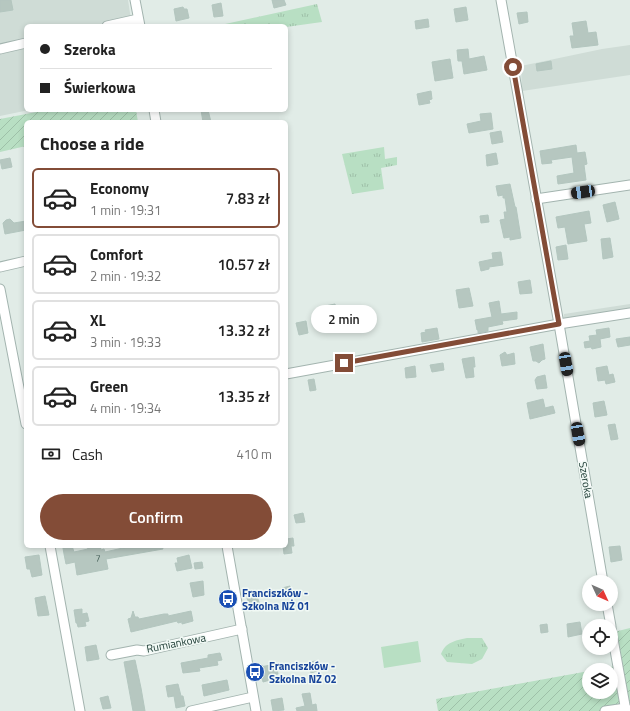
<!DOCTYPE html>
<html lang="en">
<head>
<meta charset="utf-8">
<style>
  body { margin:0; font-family:"Titillium Web",sans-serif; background:#f2f2f2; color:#222; height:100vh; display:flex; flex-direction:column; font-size:15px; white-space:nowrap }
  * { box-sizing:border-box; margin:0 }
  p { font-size:13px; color:#767676 }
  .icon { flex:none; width:22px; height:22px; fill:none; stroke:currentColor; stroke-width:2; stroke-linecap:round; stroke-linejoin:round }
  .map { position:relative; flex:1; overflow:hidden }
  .drawer { position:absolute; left:24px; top:120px; width:264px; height:428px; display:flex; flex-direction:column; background:#fff; border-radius:6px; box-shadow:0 2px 6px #0003 }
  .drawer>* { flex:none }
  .top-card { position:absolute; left:24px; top:24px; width:264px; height:88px; border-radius:6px; box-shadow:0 2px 6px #0003; display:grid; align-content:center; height:88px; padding:0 16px; background:#fff }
  .needle { width:26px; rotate:134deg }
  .fabs { position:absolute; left:582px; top:575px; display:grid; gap:8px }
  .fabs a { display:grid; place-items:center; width:36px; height:36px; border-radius:50%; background:#fff; box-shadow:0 2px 6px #0003; font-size:20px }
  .end { position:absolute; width:18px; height:18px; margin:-9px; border:5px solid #834c37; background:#fff; box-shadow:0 0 0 2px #fff }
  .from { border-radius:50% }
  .bubble { position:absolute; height:28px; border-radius:14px; background:#fff; box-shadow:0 2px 6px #0003; font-size:13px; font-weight:600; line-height:28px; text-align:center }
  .car { position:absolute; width:12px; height:24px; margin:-12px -6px; border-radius:5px; box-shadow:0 0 3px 1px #0007; background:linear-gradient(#222 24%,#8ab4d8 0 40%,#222 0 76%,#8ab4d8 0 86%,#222 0) }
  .top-card b { display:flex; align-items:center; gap:14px; height:38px; font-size:15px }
  .top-card b+b { border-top:1px solid #e0e0e0 }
  .top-card i { width:10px; height:10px; background:#222 }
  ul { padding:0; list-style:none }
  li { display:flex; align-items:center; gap:12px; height:60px; margin:0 8px 6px; padding:0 8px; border:2px solid #e0e0e0; border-radius:6px }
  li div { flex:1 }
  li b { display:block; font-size:15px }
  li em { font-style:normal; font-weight:600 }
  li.current { border-color:#834c37 }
  li>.icon { width:36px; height:36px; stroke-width:1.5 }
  h2 { padding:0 16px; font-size:18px; line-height:48px }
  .pay { display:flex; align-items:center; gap:10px; height:44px; padding:0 16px; font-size:15px }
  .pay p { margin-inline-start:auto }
  .button { display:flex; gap:8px; margin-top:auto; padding:8px 16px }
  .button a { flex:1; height:46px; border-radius:24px; background:#834c37; color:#fff; font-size:16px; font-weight:600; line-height:46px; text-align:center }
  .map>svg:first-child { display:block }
  .built { fill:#cfdcd6 }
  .grass { fill:url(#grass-tufts) }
  .park { fill:#b8dfc3 }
  .garden { fill:url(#garden-furrows) }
  .building { fill:#b6c7c0; stroke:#b3c6bf }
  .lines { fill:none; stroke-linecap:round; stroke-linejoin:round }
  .minor-casing { stroke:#a3b4af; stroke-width:11 }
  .minor { stroke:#fff; stroke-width:9 }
  .route { stroke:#834c37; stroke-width:5 }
  .labels { text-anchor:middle; stroke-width:3; stroke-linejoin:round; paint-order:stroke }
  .number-label { font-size:9px; fill:#466059 }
  .street-label { font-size:11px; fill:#203e37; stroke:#f1f9f5 }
  .transit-label { font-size:11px; font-weight:bold; fill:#164399; stroke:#f1f9f5; text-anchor:start }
</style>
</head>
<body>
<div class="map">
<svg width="630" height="711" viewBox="0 0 630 711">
  <defs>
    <pattern id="grass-tufts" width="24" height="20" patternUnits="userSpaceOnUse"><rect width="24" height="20" fill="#b8dfc3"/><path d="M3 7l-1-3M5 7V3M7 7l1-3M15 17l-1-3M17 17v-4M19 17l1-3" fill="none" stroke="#9ec0a8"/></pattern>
    <pattern id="garden-furrows" width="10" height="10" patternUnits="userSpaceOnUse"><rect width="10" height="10" fill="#b8dfc3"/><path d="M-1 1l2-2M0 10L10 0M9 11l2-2" fill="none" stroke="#9ec0a8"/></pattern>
  </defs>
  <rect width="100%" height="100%" fill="#e1ece7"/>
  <g class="built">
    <polygon points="0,0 128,0 132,26 26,26 26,110 29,110 0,116"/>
    <polygon points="630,45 630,75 522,91 521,66 602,49"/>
    <polygon points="630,304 630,309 563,321 564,314"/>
  </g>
  <g class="grass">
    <polygon points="317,4 322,22 286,27 286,26 216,26"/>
    <polygon points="384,147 385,159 397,157 397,165 381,168 384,189 352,194 342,154"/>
    <path d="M467,638H482L488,648L482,659L472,664L447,662L441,654C446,642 454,641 467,638Z"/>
  </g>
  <polygon class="park" points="418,641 421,662 384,668 381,647"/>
  <g class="garden">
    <polygon points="47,110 136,110 138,122 26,122 26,146 0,152 0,119"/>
    <polygon points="630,628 630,711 438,711 436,699 589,671 589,692 611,692 611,670 593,670 621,665 614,632"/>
  </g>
  <g class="building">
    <polygon points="0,0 11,0 13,10 0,12"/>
    <polygon points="272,0 284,0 286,5 274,8"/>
    <polygon points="221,3 223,16 214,17 212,5"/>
    <polygon points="183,7 184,9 187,9 189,18 176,21 174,9"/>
    <polygon points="466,7 468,20 456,22 454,9"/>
    <polygon points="527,12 528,22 519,24 517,13"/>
    <polygon points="428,19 429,27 416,29 415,21"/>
    <polygon points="586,21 588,33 596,32 598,45 572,48 570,36 574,36 572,23"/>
    <polygon points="468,49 469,59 484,56 487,70 464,74 462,61 458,61 457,50"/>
    <polygon points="450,59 453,78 435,81 432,62"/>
    <polygon points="551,61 552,69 537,71 536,64"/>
    <polygon points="431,91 432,99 429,100 430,103 419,105 417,94"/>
    <polygon points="201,110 208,110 211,122 203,122"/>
    <polygon points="491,113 493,129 469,133 467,124 481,121 480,114"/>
    <polygon points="501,131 503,142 492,144 490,133"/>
    <polygon points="576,145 577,153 585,152 587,164 584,165 586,180 558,184 557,176 574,173 572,157 551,160 552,163 542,164 540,151"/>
    <polygon points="496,153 498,164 487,166 486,155"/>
    <polygon points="10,158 12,167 2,169 0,160"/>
    <polygon points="510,184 515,207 516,207 521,238 510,240 510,237 504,238 500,220 505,219 504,212 507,212 505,198 503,198 503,195 498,196 496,186"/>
    <polygon points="615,202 619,219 607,222 603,205"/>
    <polygon points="589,211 591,223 584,224 587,241 568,244 565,227 558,228 556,217"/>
    <polygon points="488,215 489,222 481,223 480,216"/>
    <polygon points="10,219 14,223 26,221 26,230 5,234 3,223 6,220"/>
    <polygon points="610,238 613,257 603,259 601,239"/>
    <polygon points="566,245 568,259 558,260 556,247"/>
    <polygon points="501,252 503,265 489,267 489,269 481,271 479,262 493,259 492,253"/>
    <polygon points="530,280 532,293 520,294 518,282"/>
    <polygon points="469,288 473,306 459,308 456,290"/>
    <polygon points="499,301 501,314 517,312 517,319 502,321 503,324 488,327 488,331 478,333 478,330 477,330 475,320 492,317 489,303"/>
    <polygon points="335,304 338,316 327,318 325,306"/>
    <polygon points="306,321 308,333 299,335 296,323"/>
    <polygon points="437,328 439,339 422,342 421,333 426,332 425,330"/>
    <polygon points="609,328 610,337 600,339 601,347 592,349 591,347 585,348 584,342 590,341 589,336 597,335 596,330"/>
    <polygon points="630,337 630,345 618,347 616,339"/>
    <polygon points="543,344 545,359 542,360 539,363 536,361 533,361 530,347"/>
    <polygon points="505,352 507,355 514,353 515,364 502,366 500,355"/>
    <polygon points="474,357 475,367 473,367 474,377 466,378 462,359"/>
    <polygon points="443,363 444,370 432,372 430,365"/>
    <polygon points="415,366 416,377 406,378 405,368"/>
    <polygon points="607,366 609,375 613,374 615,382 606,384 605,380 598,381 596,368"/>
    <polygon points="545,375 547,388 537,389 535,380 537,377"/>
    <polygon points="314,379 316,390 310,391 308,380"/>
    <polygon points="543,399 545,408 553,406 555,413 530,419 527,403"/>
    <polygon points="604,401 607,415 595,417 593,403"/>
    <polygon points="615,424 618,439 611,440 608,425"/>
    <polygon points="303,513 305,522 296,523 294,515"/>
    <polygon points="293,538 294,546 291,546 292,553 284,554 283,546 286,546 286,539"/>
    <polygon points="72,546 74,552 88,549 87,547 91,546 100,546 101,550 104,549 105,552 132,546 162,546 163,549 106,559 108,569 77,575 75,562 66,564 64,554 63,548"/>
    <polygon points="620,546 622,560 611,562 609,547"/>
    <polygon points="39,555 42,575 32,577 30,569 27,569 25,557"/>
    <polygon points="189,555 192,568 177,571 175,563 178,563 177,558"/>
    <polygon points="202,562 203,568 195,569 194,563"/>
    <polygon points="203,581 204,595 193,597 190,583"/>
    <polygon points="290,586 292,592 283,594 282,588"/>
    <polygon points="45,596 49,615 38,616 35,598"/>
    <polygon points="257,596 261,609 251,611 247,598"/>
    <polygon points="82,609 82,614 87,613 89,621 85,622 86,626 78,627 77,623 76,623 74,610"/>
    <polygon points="133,611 135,617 138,617 139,619 164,614 168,614 168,616 191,611 193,621 182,624 182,622 178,623 177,621 131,632 128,619 131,618"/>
    <polygon points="580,622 582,634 568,637 567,624"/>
    <polygon points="547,624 548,632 541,633 540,625"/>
    <polygon points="96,645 99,659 87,661 85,647"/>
    <polygon points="220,653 222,660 217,661 218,665 199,668 200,671 183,673 181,663 208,658 208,655"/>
    <polygon points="135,660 141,688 145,711 133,711 124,662"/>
    <polygon points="316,661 317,671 311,673 309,662"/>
    <polygon points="276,664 278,674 269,675 270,680 263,682 260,667"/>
    <polygon points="227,680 229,690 204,696 202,685"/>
    <polygon points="178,684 181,696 183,696 185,706 176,708 174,696 168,697 166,686"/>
    <polygon points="310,693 312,705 316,704 317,711 297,711 296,708 305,706 302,694"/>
    <polygon points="108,696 111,708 103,709 100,698"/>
    <polygon points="282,698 284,710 273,711 271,700"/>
  </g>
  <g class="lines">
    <defs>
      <g id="minor">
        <polyline points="135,0 140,26"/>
        <polyline points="501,0 559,324 603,582"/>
        <polyline points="107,26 138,19"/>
        <polyline points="0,49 26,43"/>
        <polyline points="154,110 156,122"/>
        <polyline points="536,199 630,185"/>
        <polyline points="0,267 26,261"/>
        <polyline points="0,289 26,424"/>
        <polyline points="286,374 559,324 630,313"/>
        <polyline points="50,546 80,711"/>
        <polyline points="227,546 256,711"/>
        <polyline points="607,604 611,626"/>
        <polyline points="611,628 626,711"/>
        <polyline points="111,655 137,650 144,651 242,629"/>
        <polyline points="191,711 253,697"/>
        <polyline points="605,711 626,708"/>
      </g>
    </defs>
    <use href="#minor" class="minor-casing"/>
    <use href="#minor" class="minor"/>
  </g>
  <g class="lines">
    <polyline class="route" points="344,363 559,324 513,67"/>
  </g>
  <defs>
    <symbol id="bus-disc" viewBox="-11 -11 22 22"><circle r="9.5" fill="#1a4fb4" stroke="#f1f9f5"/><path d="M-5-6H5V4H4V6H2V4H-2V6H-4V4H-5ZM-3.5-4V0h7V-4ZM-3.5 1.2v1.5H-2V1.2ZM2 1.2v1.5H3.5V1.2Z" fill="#fff"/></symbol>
  </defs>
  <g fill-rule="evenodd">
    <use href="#bus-disc" x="217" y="588" width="22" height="22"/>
    <use href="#bus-disc" x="244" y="661" width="22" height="22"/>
  </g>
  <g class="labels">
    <g class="number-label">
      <text x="98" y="562">7</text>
    </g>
    <g class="street-label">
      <text transform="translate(586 480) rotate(80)" y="4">Szeroka</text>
      <text transform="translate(176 643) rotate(-11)" y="4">Rumiankowa</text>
    </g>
    <g class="transit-label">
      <text x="242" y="597">Franciszków -<tspan x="242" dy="13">Szkolna NŻ 01</tspan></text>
      <text x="269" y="670">Franciszków -<tspan x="269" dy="13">Szkolna NŻ 02</tspan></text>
    </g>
  </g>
</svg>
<div class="fabs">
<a><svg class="needle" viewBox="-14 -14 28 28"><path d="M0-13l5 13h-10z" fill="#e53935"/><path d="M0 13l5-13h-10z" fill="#767676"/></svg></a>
<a><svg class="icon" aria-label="locate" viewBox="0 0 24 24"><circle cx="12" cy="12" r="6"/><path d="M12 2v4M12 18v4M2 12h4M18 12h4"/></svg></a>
<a><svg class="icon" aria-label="layers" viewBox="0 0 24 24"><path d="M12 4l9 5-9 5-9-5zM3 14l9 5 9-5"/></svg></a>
</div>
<i class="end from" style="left:513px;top:67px"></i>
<i class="end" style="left:344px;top:363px"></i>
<div class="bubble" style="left:311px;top:305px;width:66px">2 min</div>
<i class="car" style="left:583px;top:192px;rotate:262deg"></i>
<i class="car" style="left:566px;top:364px;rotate:170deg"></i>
<i class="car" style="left:578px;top:434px;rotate:170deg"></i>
<div class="top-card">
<b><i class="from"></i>Szeroka</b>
<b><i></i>Świerkowa</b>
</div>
<section class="drawer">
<h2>Choose a ride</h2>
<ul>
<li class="current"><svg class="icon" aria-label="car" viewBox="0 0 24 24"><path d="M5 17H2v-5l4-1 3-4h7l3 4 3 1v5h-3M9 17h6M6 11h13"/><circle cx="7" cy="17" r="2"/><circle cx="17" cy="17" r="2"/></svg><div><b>Economy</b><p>1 min · 19:31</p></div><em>7.83 zł</em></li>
<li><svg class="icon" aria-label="car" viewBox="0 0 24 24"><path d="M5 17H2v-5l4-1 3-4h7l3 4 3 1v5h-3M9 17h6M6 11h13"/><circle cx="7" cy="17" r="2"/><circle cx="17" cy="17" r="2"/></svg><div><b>Comfort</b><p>2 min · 19:32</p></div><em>10.57 zł</em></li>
<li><svg class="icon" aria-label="car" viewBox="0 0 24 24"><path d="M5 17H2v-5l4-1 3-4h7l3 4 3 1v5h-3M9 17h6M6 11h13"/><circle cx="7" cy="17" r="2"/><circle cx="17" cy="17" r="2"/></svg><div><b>XL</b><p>3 min · 19:33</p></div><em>13.32 zł</em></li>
<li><svg class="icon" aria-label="car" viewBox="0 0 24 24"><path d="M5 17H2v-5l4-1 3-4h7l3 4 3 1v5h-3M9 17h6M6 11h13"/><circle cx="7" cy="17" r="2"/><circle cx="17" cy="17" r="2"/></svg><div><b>Green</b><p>4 min · 19:34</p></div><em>13.35 zł</em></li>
</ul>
<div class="pay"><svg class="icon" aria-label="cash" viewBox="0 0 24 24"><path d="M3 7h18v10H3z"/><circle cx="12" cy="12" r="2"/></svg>Cash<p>410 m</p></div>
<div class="button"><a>Confirm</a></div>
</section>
</div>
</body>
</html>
